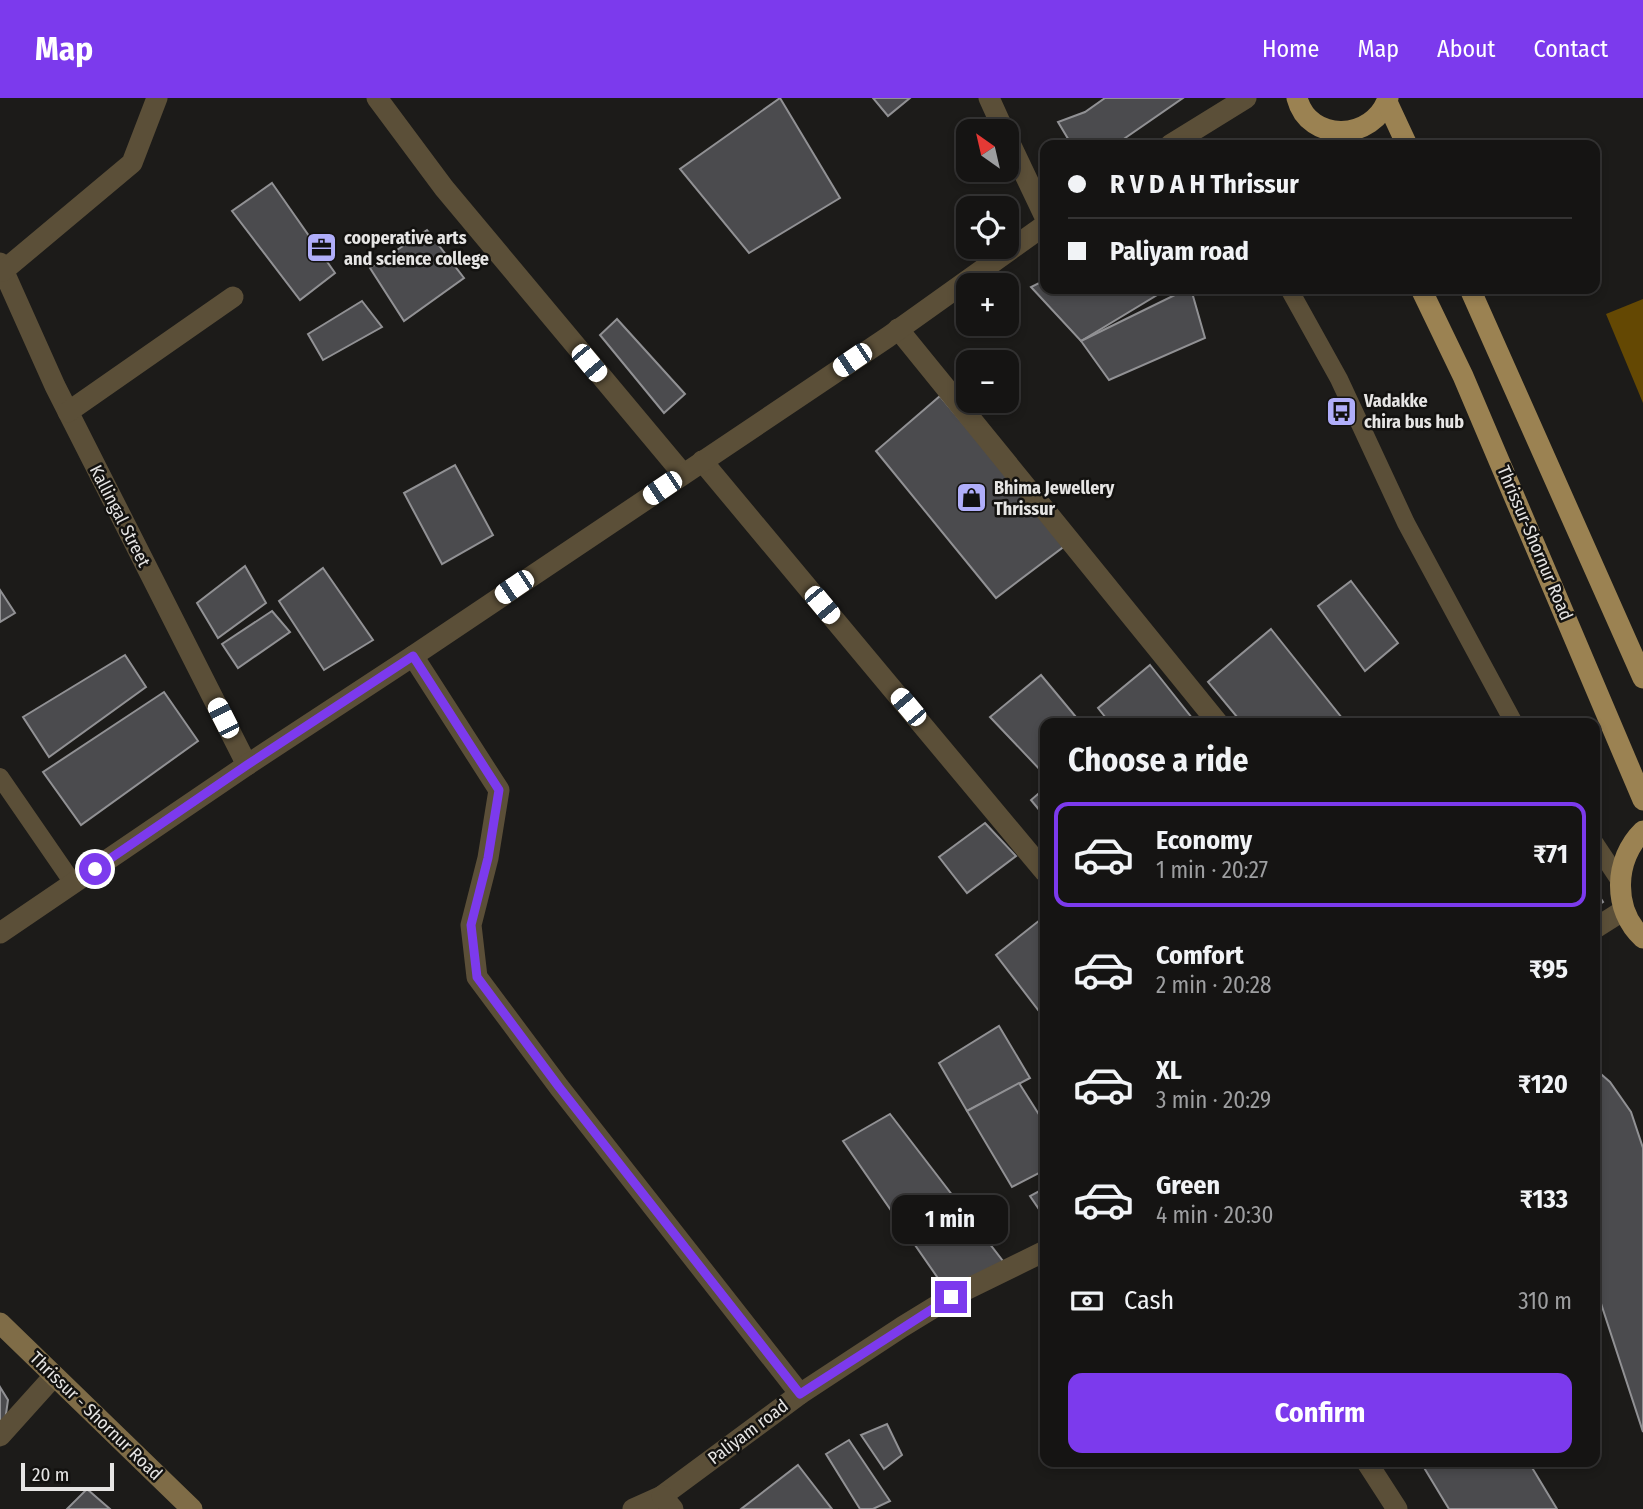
<!DOCTYPE html>
<html lang="en">
<head>
<meta charset="utf-8">
<style>
  body { margin:0; font-family:"Fira Sans Condensed",sans-serif; background:#222121; color:#f1f3f6; height:100vh; display:flex; flex-direction:column; font-size:26px; white-space:nowrap }
  * { box-sizing:border-box; margin:0 }
  p { font-size:23px; color:#9d9ea0 }
  .icon { flex:none; width:38px; height:38px; fill:none; stroke:currentColor; stroke-width:2; stroke-linecap:round; stroke-linejoin:round }
  .map { position:relative; flex:1; overflow:hidden }
  .sheet { position:absolute; left:1040px; top:620px; width:560px; height:749px; display:flex; flex-direction:column; background:#151413; border-radius:14px; box-shadow:0 4px 10px #0003,0 0 0 2px #343333 }
  .sheet>* { flex:none }
  .hud { position:absolute; left:1040px; top:42px; width:560px; height:154px; border-radius:14px; box-shadow:0 4px 10px #0003,0 0 0 2px #343333; display:grid; align-content:center; height:154px; padding:0 28px; background:#151413 }
  .needle { width:46px; rotate:326deg }
  .tools { position:absolute; left:956px; top:21px; display:grid; gap:14px }
  .tools a { display:grid; place-items:center; width:63px; height:63px; border-radius:14px; background:#151413; box-shadow:0 4px 10px #0003,0 0 0 2px #343333; font-size:35px }
  .scale { position:absolute; left:21px; bottom:18px; width:93px; box-sizing:border-box; padding-left:7px; border:4px solid #e6e5e4; border-top:0; font-size:19px; line-height:24px; white-space:nowrap; color:#e6e5e4; -webkit-text-stroke:5px #131210; paint-order:stroke }
  .end { position:absolute; width:32px; height:32px; margin:-16px; border:9px solid #7c3aed; background:#fff; box-shadow:0 0 0 4px #fff }
  .from { border-radius:50% }
  .bubble { position:absolute; height:49px; border-radius:14px; background:#151413; box-shadow:0 4px 10px #0003,0 0 0 2px #343333; font-size:23px; font-weight:700; line-height:49px; text-align:center }
  .car { position:absolute; width:21px; height:42px; margin:-21px -10px; border-radius:9px; box-shadow:0 0 5px 2px #0007; background:linear-gradient(#fff 24%,#345 0 40%,#fff 0 76%,#345 0 86%,#fff 0) }
  .hud b { display:flex; align-items:center; gap:24px; height:66px; font-size:26px }
  .hud b+b { border-top:2px solid #343333 }
  .hud i { width:18px; height:18px; background:#f1f3f6 }
  ul { padding:0; list-style:none }
  li { display:flex; align-items:center; gap:21px; height:105px; margin:0 14px 10px; padding:0 14px; border:4px solid transparent; border-radius:14px }
  li div { flex:1 }
  li b { display:block; font-size:26px }
  li em { font-style:normal; font-weight:700 }
  li.on { border-color:#7c3aed }
  li>.icon { width:63px; height:63px; stroke-width:1.5 }
  h2 { padding:0 28px; font-size:32px; line-height:84px }
  .pay { display:flex; align-items:center; gap:18px; height:77px; padding:0 28px; font-size:26px }
  .pay p { margin-inline-start:auto }
  .button { display:flex; gap:14px; margin-top:auto; padding:14px 28px }
  .button a { flex:1; height:80px; border-radius:14px; background:#7c3aed; color:#fff; font-size:28px; font-weight:700; line-height:80px; text-align:center }
  header { display:flex; align-items:center; gap:42px; box-sizing:border-box; height:98px; padding:0 35px; background:#7c3aed; color:#fff }
  header strong { font-size:33px }
  nav { display:flex; gap:38px; margin-inline-start:auto; font-size:24px }
  .map>svg:first-child { display:block }
  .water { fill:#644803 }
  .building { fill:#4b4b4e; stroke:#919194; stroke-width:2 }
  .lines { fill:none; stroke-linecap:round; stroke-linejoin:round }
  .service { stroke:#5b4f38; stroke-width:18 }
  .minor { stroke:#5b4f38; stroke-width:21 }
  .tertiary { stroke:#5b4f38; stroke-width:21 }
  .secondary { stroke:#7f6c47; stroke-width:21 }
  .primary { stroke:#9b8252; stroke-width:21 }
  .route { stroke:#7c3aed; stroke-width:9 }
  .labels { text-anchor:middle; stroke-width:5; stroke-linejoin:round; paint-order:stroke }
  .poi-label { font-size:18px; font-weight:bold; fill:#e6e5e4; stroke:#131210; text-anchor:start }
  .street-label { font-size:18px; fill:#e6e5e4; stroke:#131210 }
</style>
</head>
<body>
<header>
<strong>Map</strong>
<nav><a>Home</a><a>Map</a><a>About</a><a>Contact</a></nav>
</header>
<div class="map">
<svg width="1643" height="1411" viewBox="0 0 1643 1411">
  <rect width="100%" height="100%" fill="#1c1b19"/>
  <polygon class="water" points="1643,201 1643,305 1606,216"/>
  <g class="building">
    <polygon points="780,0 840,100 749,155 680,71"/>
    <polygon points="873,0 910,0 888,18"/>
    <polygon points="1105,0 1183,0 1115,47 1089,47 1070,44 1058,24 1085,14"/>
    <polygon points="272,85 335,175 300,202 232,113"/>
    <polygon points="427,132 464,180 404,223 370,170"/>
    <polygon points="1045,182 1045,191 1167,191 1081,243 1031,189"/>
    <polygon points="1187,191 1191,191 1205,240 1109,282 1081,243"/>
    <polygon points="362,203 382,229 323,262 308,236"/>
    <polygon points="617,221 685,296 664,315 600,237"/>
    <polygon points="940,298 1066,447 996,500 876,353"/>
    <polygon points="455,367 493,437 442,466 404,395"/>
    <polygon points="245,468 266,505 218,540 197,505"/>
    <polygon points="323,470 373,542 324,572 279,503"/>
    <polygon points="1351,483 1398,545 1365,573 1318,508"/>
    <polygon points="0,492 15,515 0,524"/>
    <polygon points="272,513 290,534 238,570 222,546"/>
    <polygon points="1271,531 1346,625 1242,625 1208,584"/>
    <polygon points="125,557 146,589 49,659 23,619"/>
    <polygon points="1150,567 1196,625 1110,625 1098,610"/>
    <polygon points="1041,577 1081,625 1045,625 1045,677 990,619"/>
    <polygon points="164,594 198,643 81,727 43,674"/>
    <polygon points="1045,690 1045,719 1031,702"/>
    <polygon points="985,725 1016,758 967,795 939,759"/>
    <polygon points="1594,790 1603,804 1594,810"/>
    <polygon points="1045,818 1045,921 996,857"/>
    <polygon points="999,928 1030,980 967,1013 939,965"/>
    <polygon points="1594,970 1610,984 1631,1014 1643,1050 1643,1334 1594,1184"/>
    <polygon points="1019,985 1045,1026 1045,1072 1012,1089 967,1013"/>
    <polygon points="890,1016 1009,1171 951,1199 843,1043"/>
    <polygon points="1045,1090 1045,1120 1030,1098"/>
    <polygon points="0,1289 8,1302 5,1323 0,1329"/>
    <polygon points="887,1326 902,1357 884,1371 861,1337"/>
    <polygon points="849,1342 890,1403 873,1411 860,1411 826,1356"/>
    <polygon points="1420,1363 1528,1363 1557,1411 1449,1411"/>
    <polygon points="798,1367 832,1411 741,1411"/>
    <polygon points="87,1391 110,1411 67,1411"/>
  </g>
  <g class="lines">
    <g class="service">
      <polyline points="1289,191 1339,281 1406,425 1514,625"/>
      <polyline points="0,679 73,785"/>
      <polyline points="1594,744 1620,783"/>
    </g>
    <g class="minor">
      <polyline points="377,0 444,90 683,376"/>
      <polyline points="989,0 1004,33"/>
      <polyline points="1006,37 1045,119"/>
      <polyline points="1170,47 1246,0"/>
      <polyline points="0,165 55,288 247,667"/>
      <polyline points="3,173 132,65 157,0"/>
      <polyline points="898,231 1218,625"/>
      <polyline points="68,314 233,199"/>
      <polyline points="702,363 1045,774"/>
      <polyline points="413,558 499,692 488,760 471,827 477,879 559,989 800,1296"/>
      <polyline points="1594,831 1624,812"/>
      <polyline points="0,835 247,667 413,558 888,239 1045,127"/>
      <polyline points="0,1338 54,1278"/>
      <polyline points="1366,1363 1397,1411"/>
      <polyline points="633,1411 662,1398 800,1296 902,1229 951,1199 1045,1153"/>
    </g>
    <polyline class="tertiary" points="662,1398 673,1411"/>
    <polyline class="secondary" points="0,1225 192,1411"/>
    <g class="primary">
      <path d="M1297,0C1309,46 1374,43 1388,0"/>
      <polyline points="1387,4 1407,47"/>
      <polyline points="1421,191 1463,278 1643,702"/>
      <polyline points="1470,191 1643,580"/>
      <path d="M1643,733C1614,761 1612,812 1643,840"/>
    </g>
  </g>
  <g class="lines">
    <polyline class="route" points="95,771 247,667 413,558 499,692 488,760 471,827 477,879 559,989 800,1296 951,1199"/>
  </g>
  <defs>
    <symbol id="office-square" viewBox="-11 -11 22 22"><rect x="-9" y="-9" width="18" height="18" rx="4" fill="#b0aefa" stroke="#131210"/><path d="M-6-3h4V-5.5h4V-3h4V5H-6ZM-1-4.5V-3h2v-1.5ZM-6 0V1H6V0Z" fill="#111"/></symbol>
    <symbol id="bus-square" viewBox="-11 -11 22 22"><rect x="-9" y="-9" width="18" height="18" rx="4" fill="#b0aefa" stroke="#131210"/><path d="M-5-6H5V4H4V6H2V4H-2V6H-4V4H-5ZM-3.5-4V0h7V-4ZM-3.5 1.2v1.5H-2V1.2ZM2 1.2v1.5H3.5V1.2Z" fill="#111"/></symbol>
    <symbol id="shop-square" viewBox="-11 -11 22 22"><rect x="-9" y="-9" width="18" height="18" rx="4" fill="#b0aefa" stroke="#131210"/><path d="M-5-2.5h2.3a2.7 3.5 0 0 1 5.4 0H5L5.5 6h-11ZM-1.5-2.5h3a1.5 2.3 0 0 0-3 0Z" fill="#111"/></symbol>
  </defs>
  <g fill-rule="evenodd">
    <use href="#office-square" x="304" y="132" width="35" height="35"/>
    <use href="#bus-square" x="1324" y="296" width="35" height="35"/>
    <use href="#shop-square" x="954" y="382" width="35" height="35"/>
  </g>
  <g class="labels">
    <g class="poi-label">
      <text x="344" y="146">cooperative arts<tspan x="344" dy="21">and science college</tspan></text>
      <text x="1364" y="309">Vadakke<tspan x="1364" dy="21">chira bus hub</tspan></text>
      <text x="994" y="396">Bhima Jewellery<tspan x="994" dy="21">Thrissur</tspan></text>
    </g>
    <g class="street-label">
      <text transform="translate(120 418) rotate(63)" y="6">Kallingal Street</text>
      <text transform="translate(1535 445) rotate(67)" y="6">Thrissur-Shornur Road</text>
      <text transform="translate(96 1318) rotate(44)" y="6">Thrissur - Shornur Road</text>
      <text transform="translate(748 1334) rotate(-37)" y="6">Paliyam road</text>
    </g>
  </g>
</svg>
<div class="tools">
<a><svg class="needle" viewBox="-14 -14 28 28"><path d="M0-13l5 13h-10z" fill="#e53935"/><path d="M0 13l5-13h-10z" fill="#9d9ea0"/></svg></a>
<a><svg class="icon" aria-label="locate" viewBox="0 0 24 24"><circle cx="12" cy="12" r="6"/><path d="M12 2v4M12 18v4M2 12h4M18 12h4"/></svg></a>
<a>+</a>
<a>−</a>
</div>
<div class="scale">20 m</div>
<i class="end from" style="left:95px;top:771px"></i>
<i class="end" style="left:951px;top:1199px"></i>
<div class="bubble" style="left:892px;top:1097px;width:116px">1 min</div>
<i class="car" style="left:852px;top:262px;rotate:236deg"></i>
<i class="car" style="left:589px;top:265px;rotate:140deg"></i>
<i class="car" style="left:662px;top:390px;rotate:236deg"></i>
<i class="car" style="left:514px;top:489px;rotate:236deg"></i>
<i class="car" style="left:822px;top:507px;rotate:140deg"></i>
<i class="car" style="left:908px;top:609px;rotate:320deg"></i>
<i class="car" style="left:223px;top:620px;rotate:333deg"></i>
<div class="hud">
<b><i class="from"></i>R V D A H Thrissur</b>
<b><i></i>Paliyam road</b>
</div>
<section class="sheet">
<h2>Choose a ride</h2>
<ul>
<li class="on"><svg class="icon" aria-label="car" viewBox="0 0 24 24"><path d="M5 17H2v-5l4-1 3-4h7l3 4 3 1v5h-3M9 17h6M6 11h13"/><circle cx="7" cy="17" r="2"/><circle cx="17" cy="17" r="2"/></svg><div><b>Economy</b><p>1 min · 20:27</p></div><em>₹71</em></li>
<li><svg class="icon" aria-label="car" viewBox="0 0 24 24"><path d="M5 17H2v-5l4-1 3-4h7l3 4 3 1v5h-3M9 17h6M6 11h13"/><circle cx="7" cy="17" r="2"/><circle cx="17" cy="17" r="2"/></svg><div><b>Comfort</b><p>2 min · 20:28</p></div><em>₹95</em></li>
<li><svg class="icon" aria-label="car" viewBox="0 0 24 24"><path d="M5 17H2v-5l4-1 3-4h7l3 4 3 1v5h-3M9 17h6M6 11h13"/><circle cx="7" cy="17" r="2"/><circle cx="17" cy="17" r="2"/></svg><div><b>XL</b><p>3 min · 20:29</p></div><em>₹120</em></li>
<li><svg class="icon" aria-label="car" viewBox="0 0 24 24"><path d="M5 17H2v-5l4-1 3-4h7l3 4 3 1v5h-3M9 17h6M6 11h13"/><circle cx="7" cy="17" r="2"/><circle cx="17" cy="17" r="2"/></svg><div><b>Green</b><p>4 min · 20:30</p></div><em>₹133</em></li>
</ul>
<div class="pay"><svg class="icon" aria-label="cash" viewBox="0 0 24 24"><path d="M3 7h18v10H3z"/><circle cx="12" cy="12" r="2"/></svg>Cash<p>310 m</p></div>
<div class="button"><a>Confirm</a></div>
</section>
</div>
</body>
</html>
